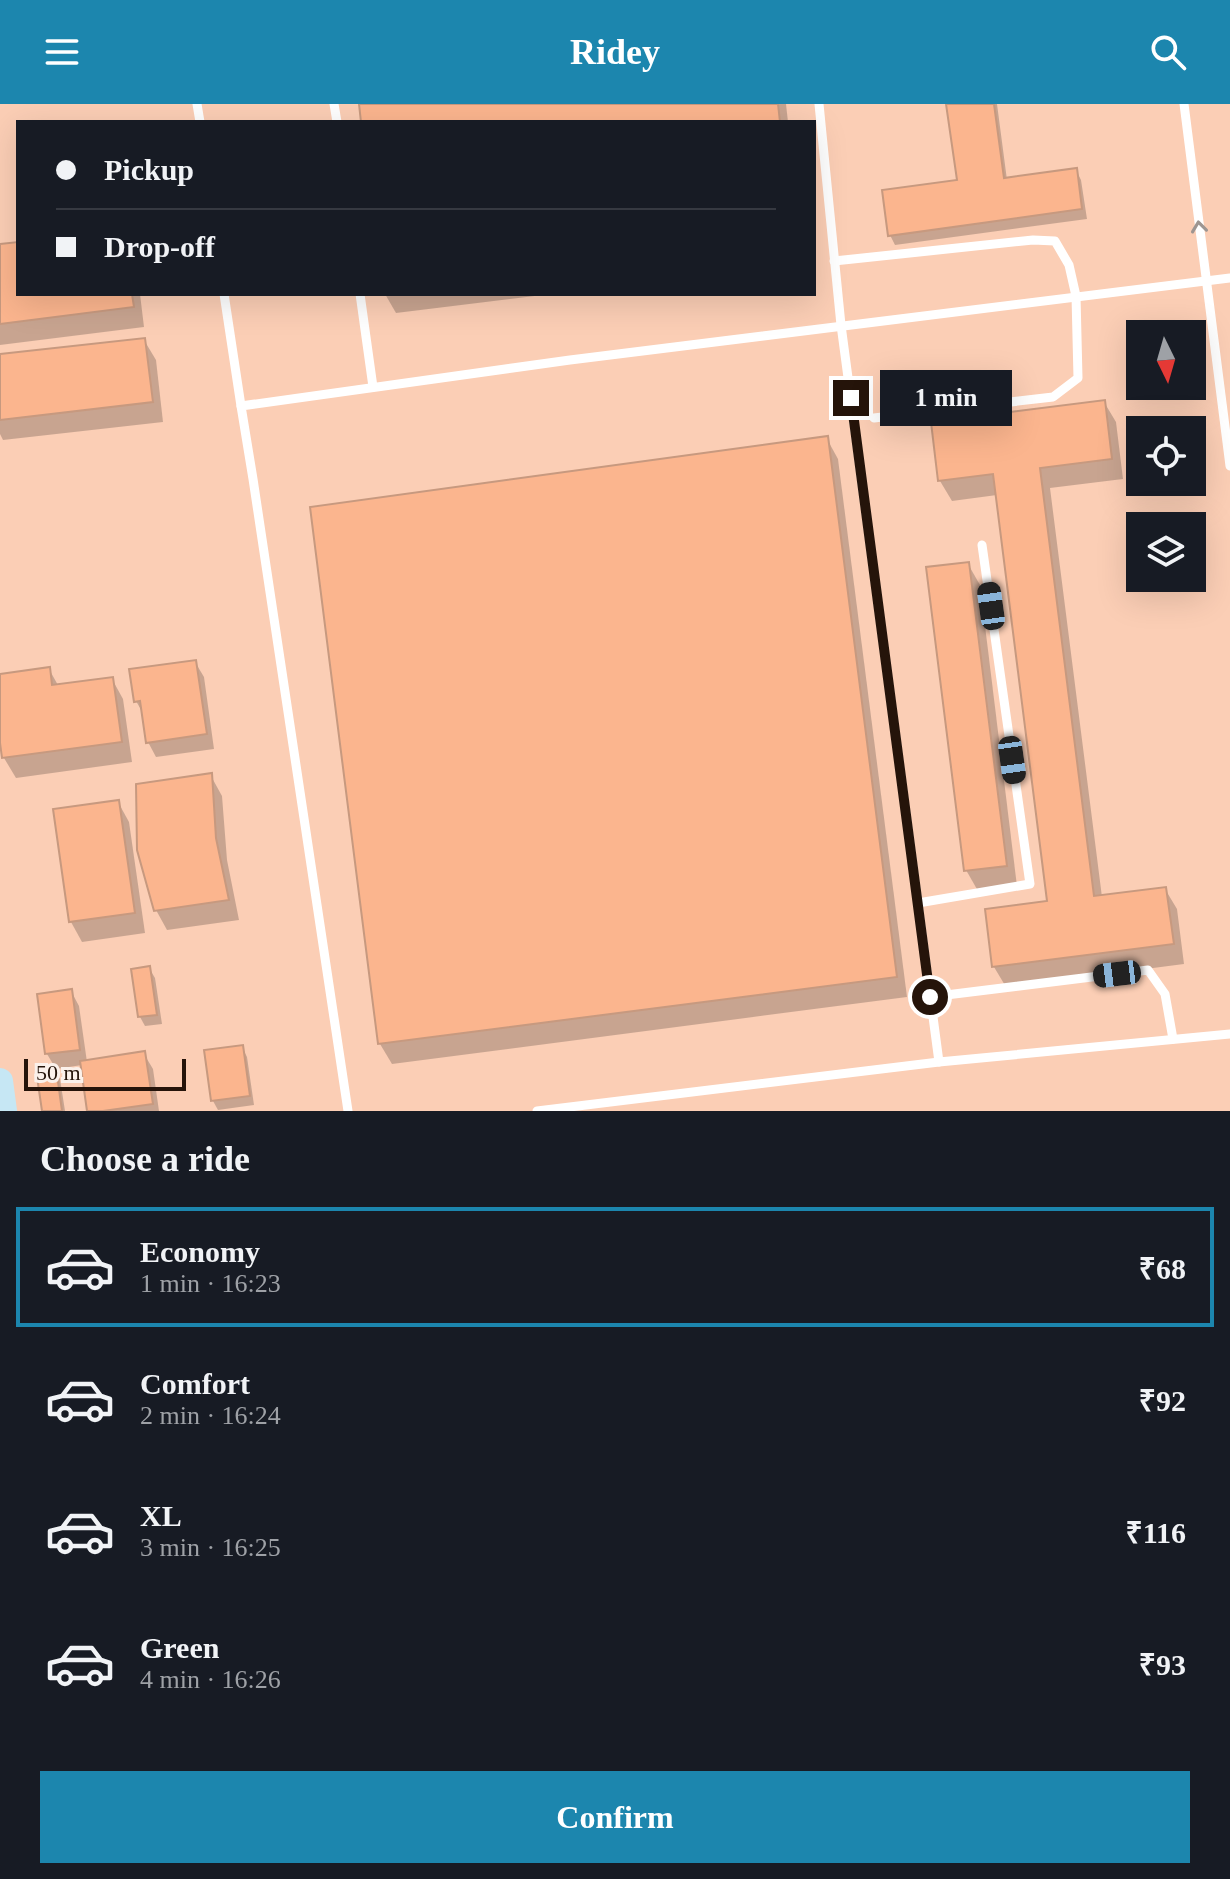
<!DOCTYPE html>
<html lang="en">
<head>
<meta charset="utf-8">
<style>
  body { margin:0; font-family:Georgia,serif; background:#20242c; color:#f1f3f6; height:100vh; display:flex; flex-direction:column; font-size:30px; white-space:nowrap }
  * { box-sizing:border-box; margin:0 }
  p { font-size:26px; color:#9ea1a6 }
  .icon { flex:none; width:44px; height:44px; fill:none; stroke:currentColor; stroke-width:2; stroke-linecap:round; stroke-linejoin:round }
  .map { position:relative; height:1007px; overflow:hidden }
  .panel { display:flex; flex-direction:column; background:#171b24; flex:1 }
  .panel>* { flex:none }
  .banner { position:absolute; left:16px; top:16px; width:800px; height:176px; border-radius:0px; box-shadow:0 8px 32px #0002; display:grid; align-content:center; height:176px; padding:0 40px; background:#171b24 }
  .needle { width:52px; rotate:175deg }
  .tools { position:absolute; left:1126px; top:216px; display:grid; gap:16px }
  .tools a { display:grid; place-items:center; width:80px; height:80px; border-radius:0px; background:#171b24; box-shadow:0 8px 32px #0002; font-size:40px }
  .scale { position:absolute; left:24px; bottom:20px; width:162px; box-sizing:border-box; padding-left:8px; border:4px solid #25140a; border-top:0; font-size:22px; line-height:28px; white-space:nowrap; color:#25140a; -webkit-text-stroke:6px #fbf1eb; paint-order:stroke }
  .end { position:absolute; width:36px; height:36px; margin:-18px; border:10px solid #25140a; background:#fff; box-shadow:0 0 0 4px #fff }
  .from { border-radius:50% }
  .bubble { position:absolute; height:56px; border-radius:0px; background:#171b24; box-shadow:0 8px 32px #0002; font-size:26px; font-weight:700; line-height:56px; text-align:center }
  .car { position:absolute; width:24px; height:48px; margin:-24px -12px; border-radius:10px; box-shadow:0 0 6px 2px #0007; background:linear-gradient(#222 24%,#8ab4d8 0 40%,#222 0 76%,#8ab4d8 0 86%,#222 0) }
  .banner b { display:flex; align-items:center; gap:28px; height:76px; font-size:30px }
  .banner b+b { border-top:2px solid #363941 }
  .banner i { width:20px; height:20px; background:#f1f3f6 }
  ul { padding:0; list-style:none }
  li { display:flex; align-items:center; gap:24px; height:120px; margin:0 16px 12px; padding:0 24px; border:4px solid transparent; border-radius:0px }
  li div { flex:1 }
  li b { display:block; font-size:30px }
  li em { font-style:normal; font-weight:700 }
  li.selected { border-color:#1c86ae }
  li>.icon { width:72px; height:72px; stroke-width:1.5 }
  h2 { padding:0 40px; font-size:36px; line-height:96px }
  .button { display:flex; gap:16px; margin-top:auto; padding:16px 40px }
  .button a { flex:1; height:92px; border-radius:0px; background:#1c86ae; color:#fff; font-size:32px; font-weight:700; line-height:92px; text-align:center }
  header { display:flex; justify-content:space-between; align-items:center; height:104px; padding:0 40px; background:#1c86ae; color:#fff; font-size:36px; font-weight:700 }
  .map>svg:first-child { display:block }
  .built { fill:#fbceb5; fill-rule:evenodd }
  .shadow { fill:#0003 }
  .building { fill:#fbb58e; stroke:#c7997f; stroke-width:2 }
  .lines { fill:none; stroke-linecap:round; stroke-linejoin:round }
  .lane { stroke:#fff; stroke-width:9 }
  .secondary { stroke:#c6e7f4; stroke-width:26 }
  .oneway { stroke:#9d9591 }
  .route { stroke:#25140a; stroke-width:10 }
</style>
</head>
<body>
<header><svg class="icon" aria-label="menu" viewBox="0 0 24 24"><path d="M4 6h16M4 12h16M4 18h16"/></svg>Ridey<svg class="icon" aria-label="search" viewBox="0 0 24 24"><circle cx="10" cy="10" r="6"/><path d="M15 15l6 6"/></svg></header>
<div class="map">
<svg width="1230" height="1007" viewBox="0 0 1230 1007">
  <rect width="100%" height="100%" fill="#fddfcf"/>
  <path class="built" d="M0,0H1230V1007H0ZM18,18H814V190H18ZM1140,230H1192V282H1140ZM1140,326H1192V378H1140ZM1140,422H1192V474H1140Z"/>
  <g class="shadow">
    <polygon points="361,0 786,0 788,18 363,18"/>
    <polygon points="948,0 997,0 1007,76 1076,66 1081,76 1087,115 895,141 890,131 959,78"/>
    <polygon points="18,140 18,190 140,190 144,223 0,241 0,142"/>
    <polygon points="385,190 551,190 396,209"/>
    <polygon points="144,236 156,256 163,318 3,336 0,330 0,253"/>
    <polygon points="1104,298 1116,318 1123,375 1050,384 1102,793 1165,785 1177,805 1184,860 1006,883 994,863 1049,799 997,391 952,397 940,377"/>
    <polygon points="827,335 838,355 907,893 392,960 380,940"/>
    <polygon points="968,460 980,481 1017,782 978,787 966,766"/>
    <polygon points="195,558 204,573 214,645 156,653 148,638 144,611 136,597"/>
    <polygon points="49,565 59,583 112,575 123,595 132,658 16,674 4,654 0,624 0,572"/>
    <polygon points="211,672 222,692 227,756 239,816 167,826 156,806"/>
    <polygon points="118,698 129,718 145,829 82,838 71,818"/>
    <polygon points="149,864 155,874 162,920 145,922 140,913"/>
    <polygon points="71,887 79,902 87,958 144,950 153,965 159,1007 89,1007 82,961 56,965 47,950"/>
    <polygon points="242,943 247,953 254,1001 218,1006 213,997"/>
    <polygon points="55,965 60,975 65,1007 44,1007"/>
  </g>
  <g class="building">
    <polygon points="359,0 778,0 780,18 361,18"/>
    <polygon points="946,0 994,0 1004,74 1077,64 1082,105 888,132 882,86 957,76"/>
    <polygon points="18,138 18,190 132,190 134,203 0,220 0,140"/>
    <polygon points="145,234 153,298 0,316 0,250"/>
    <polygon points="1105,296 1112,355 1040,364 1094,792 1166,783 1174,840 992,863 985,805 1047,797 993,370 938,377 931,318"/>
    <polygon points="828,332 897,873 378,940 310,403"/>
    <polygon points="969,458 1007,762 964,767 926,463"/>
    <polygon points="196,556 207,630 146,639 140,597 134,598 129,565"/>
    <polygon points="50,563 52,581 113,573 122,638 2,654 0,639 0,570"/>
    <polygon points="212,669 216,734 229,796 154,807 137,746 136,680"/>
    <polygon points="119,696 135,809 69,818 53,705"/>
    <polygon points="150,862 157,911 138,913 131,865"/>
    <polygon points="72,885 80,946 45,950 37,890"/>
    <polygon points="243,941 250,992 211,997 204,946"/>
    <polygon points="145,947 153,1000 103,1007 87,1007 80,957"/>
    <polygon points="56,963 62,1007 42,1007 36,966"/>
  </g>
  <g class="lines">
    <g class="lane">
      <polyline points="197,0 200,18"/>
      <polyline points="334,0 337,18"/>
      <polyline points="819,0 841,221 939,958"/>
      <polyline points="1184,0 1230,362"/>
      <polyline points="834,157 1033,136 1055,137 1069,161 1076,192 1078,274 1053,293 874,314"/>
      <polyline points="224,190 241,302"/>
      <polyline points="360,190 373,283"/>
      <polyline points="918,799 1030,780 982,441"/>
      <polyline points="930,893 1148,866 1165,890 1173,935"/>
      <polyline points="348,1007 253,375 241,302 570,256 1230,174"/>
      <polyline points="537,1007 939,958 1230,930"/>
    </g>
    <polyline class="secondary" points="0,977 4,1007"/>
  </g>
  <defs><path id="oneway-chevron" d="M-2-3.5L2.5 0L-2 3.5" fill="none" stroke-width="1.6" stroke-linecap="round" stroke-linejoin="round" transform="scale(2)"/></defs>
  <use class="oneway" href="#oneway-chevron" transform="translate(1199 123) rotate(-97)"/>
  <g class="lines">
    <polyline class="route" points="851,294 930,893"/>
  </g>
</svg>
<div class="tools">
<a><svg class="needle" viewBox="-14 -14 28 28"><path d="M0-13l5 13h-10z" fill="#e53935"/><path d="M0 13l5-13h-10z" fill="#9ea1a6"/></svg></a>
<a><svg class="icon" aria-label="locate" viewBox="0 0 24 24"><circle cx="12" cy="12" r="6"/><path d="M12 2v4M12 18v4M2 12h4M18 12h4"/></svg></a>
<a><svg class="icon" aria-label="layers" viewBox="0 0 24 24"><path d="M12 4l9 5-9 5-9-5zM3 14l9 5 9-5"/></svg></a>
</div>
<div class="scale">50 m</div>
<i class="end from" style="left:930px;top:893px"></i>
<i class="end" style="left:851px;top:294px"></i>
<div class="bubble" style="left:880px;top:266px;width:132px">1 min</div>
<i class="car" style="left:991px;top:502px;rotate:352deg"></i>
<i class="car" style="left:1012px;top:656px;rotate:172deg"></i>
<i class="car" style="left:1117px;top:870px;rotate:263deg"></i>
<div class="banner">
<b><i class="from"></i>Pickup</b>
<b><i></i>Drop-off</b>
</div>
</div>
<section class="panel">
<h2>Choose a ride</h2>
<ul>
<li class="selected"><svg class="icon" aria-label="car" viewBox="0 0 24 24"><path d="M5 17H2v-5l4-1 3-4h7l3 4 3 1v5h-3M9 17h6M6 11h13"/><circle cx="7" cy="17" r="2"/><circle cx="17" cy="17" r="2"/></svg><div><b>Economy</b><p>1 min · 16:23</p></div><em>₹68</em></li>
<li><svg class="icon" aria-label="car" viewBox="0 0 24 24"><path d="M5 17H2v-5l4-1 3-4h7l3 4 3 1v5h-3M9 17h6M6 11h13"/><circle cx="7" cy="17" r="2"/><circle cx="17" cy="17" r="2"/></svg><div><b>Comfort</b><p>2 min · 16:24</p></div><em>₹92</em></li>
<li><svg class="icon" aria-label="car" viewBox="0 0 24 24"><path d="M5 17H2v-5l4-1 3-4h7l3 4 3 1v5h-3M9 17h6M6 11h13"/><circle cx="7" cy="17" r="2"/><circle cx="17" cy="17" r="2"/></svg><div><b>XL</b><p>3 min · 16:25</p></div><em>₹116</em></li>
<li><svg class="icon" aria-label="car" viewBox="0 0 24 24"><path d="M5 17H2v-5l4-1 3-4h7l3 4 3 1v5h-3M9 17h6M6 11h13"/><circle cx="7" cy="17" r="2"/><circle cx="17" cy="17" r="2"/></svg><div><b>Green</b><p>4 min · 16:26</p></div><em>₹93</em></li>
</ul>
<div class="button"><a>Confirm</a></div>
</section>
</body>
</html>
